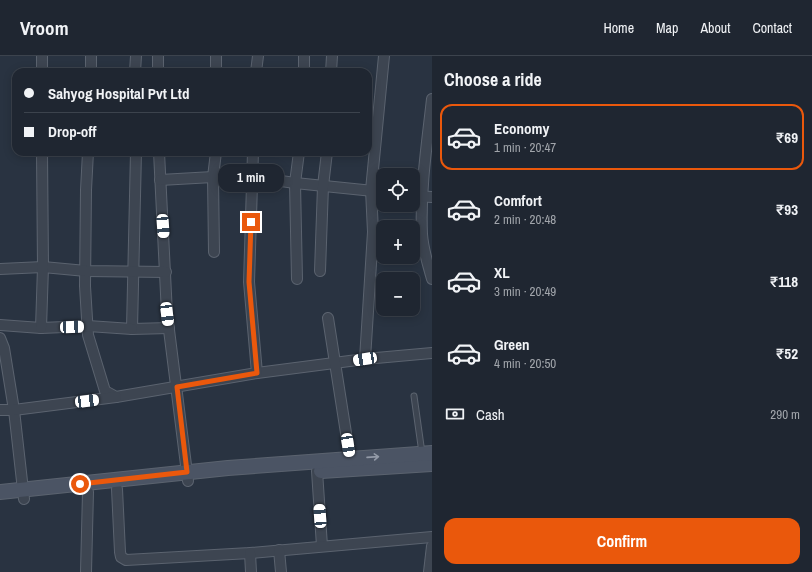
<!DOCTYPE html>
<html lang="en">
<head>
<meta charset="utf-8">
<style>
  body { margin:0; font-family:"Archivo Narrow",sans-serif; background:#2c323d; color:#f1f3f6; height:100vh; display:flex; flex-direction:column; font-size:15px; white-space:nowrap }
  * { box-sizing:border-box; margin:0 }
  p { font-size:13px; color:#a1a5ab }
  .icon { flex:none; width:22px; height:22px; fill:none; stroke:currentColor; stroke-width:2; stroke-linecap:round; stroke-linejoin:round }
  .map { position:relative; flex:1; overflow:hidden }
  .side { display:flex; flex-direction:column; background:#1f2631; width:380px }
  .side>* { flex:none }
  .hud { position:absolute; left:12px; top:12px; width:360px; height:88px; border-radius:12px; box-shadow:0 2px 10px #0003,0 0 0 1px #3c434d; display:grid; align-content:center; height:88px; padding:0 12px; background:#1f2631 }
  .controls { position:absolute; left:376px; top:112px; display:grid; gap:8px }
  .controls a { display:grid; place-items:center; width:44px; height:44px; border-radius:8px; background:#1f2631; box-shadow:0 2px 10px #0003,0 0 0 1px #3c434d; font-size:20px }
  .end { position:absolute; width:18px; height:18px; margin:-9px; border:5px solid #ea580c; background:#fff; box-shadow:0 0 0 2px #fff }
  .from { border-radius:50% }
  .bubble { position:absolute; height:28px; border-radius:12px; background:#1f2631; box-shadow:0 2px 10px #0003,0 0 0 1px #3c434d; font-size:13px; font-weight:700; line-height:28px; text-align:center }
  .car { position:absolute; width:12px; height:24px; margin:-12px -6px; border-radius:5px; box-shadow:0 0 3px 1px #0007; background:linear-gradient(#fff 24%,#345 0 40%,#fff 0 76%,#345 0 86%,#fff 0) }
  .hud b { display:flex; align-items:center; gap:14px; height:38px; font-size:15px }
  .hud b+b { border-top:1px solid #3c434d }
  .hud i { width:10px; height:10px; background:#f1f3f6 }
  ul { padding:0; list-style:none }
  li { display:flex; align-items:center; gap:12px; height:66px; margin:0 8px 6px; padding:0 4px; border:2px solid transparent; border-radius:12px }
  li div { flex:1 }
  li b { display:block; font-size:15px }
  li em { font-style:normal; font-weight:700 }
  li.active { border-color:#ea580c }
  li>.icon { width:36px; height:36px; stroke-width:1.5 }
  h2 { padding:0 12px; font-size:18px; line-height:48px }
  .pay { display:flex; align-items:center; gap:10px; height:44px; padding:0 12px; font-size:15px }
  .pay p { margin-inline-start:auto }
  .cta { display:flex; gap:8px; margin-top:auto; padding:8px 12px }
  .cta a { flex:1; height:46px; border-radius:12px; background:#ea580c; color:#fff; font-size:16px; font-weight:700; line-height:46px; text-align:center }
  header { display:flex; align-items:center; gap:24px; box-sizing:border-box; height:56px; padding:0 20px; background:#1f2631; border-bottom:1px solid #3c434d }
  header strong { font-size:19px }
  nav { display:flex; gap:22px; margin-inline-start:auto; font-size:14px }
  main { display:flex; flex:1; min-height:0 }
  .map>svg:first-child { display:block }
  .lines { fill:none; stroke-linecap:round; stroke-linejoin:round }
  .lane-casing { stroke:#5b636f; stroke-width:7 }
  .street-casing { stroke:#5b636f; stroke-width:12 }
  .secondary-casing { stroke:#5b636f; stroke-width:16 }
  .lane { stroke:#3d4551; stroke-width:5 }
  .street { stroke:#3d4551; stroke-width:10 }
  .secondary { stroke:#4b5464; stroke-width:14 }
  .oneway { stroke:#939aa7 }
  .route { stroke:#ea580c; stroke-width:5 }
</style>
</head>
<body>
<header>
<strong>Vroom</strong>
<nav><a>Home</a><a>Map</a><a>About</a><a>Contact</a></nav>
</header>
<main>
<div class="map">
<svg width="432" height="516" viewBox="0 0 432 516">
  <rect width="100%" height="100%" fill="#293341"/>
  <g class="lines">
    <defs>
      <polyline id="lane" points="414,340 422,397"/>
      <g id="street">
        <polyline points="42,0 42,16"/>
        <polyline points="158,0 158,16"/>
        <polyline points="91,16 91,0"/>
        <polyline points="135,16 136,0"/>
        <polyline points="216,16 216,0"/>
        <polyline points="256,16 258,0"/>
        <polyline points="304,16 304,0"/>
        <polyline points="331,16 332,0"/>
        <path d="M432,43C427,88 420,133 422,178C423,194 428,208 432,223"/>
        <polyline points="88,96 86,134 85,230 88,279 105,335 116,341 257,317 365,303 432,297"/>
        <polyline points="136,96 132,273 169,272"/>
        <polyline points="159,96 167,258 188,425"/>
        <polyline points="253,96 249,226 257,317"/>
        <polyline points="160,124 213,121 253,121 295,127 383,136"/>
        <polyline points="413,140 432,141"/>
        <polyline points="214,196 213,121 216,96"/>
        <polyline points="0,213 43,211 86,215 166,216"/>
        <polyline points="320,215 323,130 327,96"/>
        <polyline points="297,223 295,127 299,96"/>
        <polyline points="328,262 351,409"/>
        <polyline points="0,269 41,272 88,270 132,273"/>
        <polyline points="41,272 43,211 42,96"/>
        <polyline points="0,282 4,292 14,354 24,443"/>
        <polyline points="365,303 373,176 371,134 384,0"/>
        <polyline points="0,354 14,354 116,341"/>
        <polyline points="317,415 322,490"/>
        <polyline points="117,433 120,496 121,501 126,504 250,497 432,481"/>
        <polyline points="279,494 281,516"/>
        <polyline points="250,497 251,516"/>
        <polyline points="86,516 88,436"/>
        <polyline points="429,516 432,490"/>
      </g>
      <g id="secondary">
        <polyline points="321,415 432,408"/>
        <polyline points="0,436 228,412 432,397"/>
      </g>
    </defs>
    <use href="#lane" class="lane-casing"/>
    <use href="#street" class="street-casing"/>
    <use href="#secondary" class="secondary-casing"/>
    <use href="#lane" class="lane"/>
    <use href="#street" class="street"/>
    <use href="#secondary" class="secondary"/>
  </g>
  <defs><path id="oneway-shaft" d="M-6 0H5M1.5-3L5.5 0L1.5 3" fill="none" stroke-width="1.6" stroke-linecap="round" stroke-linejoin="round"/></defs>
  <use class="oneway" href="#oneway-shaft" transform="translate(373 401) rotate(-4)"/>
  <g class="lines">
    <polyline class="route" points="80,428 187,416 177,331 257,317 249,226 251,166"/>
  </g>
</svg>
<div class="controls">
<a><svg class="icon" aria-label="locate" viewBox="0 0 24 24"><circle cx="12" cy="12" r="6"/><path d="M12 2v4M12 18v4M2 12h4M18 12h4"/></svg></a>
<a>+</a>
<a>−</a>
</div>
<i class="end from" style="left:80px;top:428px"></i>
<i class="end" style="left:251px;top:166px"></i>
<div class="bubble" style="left:218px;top:108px;width:66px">1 min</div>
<i class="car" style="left:163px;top:170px;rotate:176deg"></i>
<i class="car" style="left:167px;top:258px;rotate:173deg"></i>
<i class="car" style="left:72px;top:271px;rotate:88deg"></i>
<i class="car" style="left:365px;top:303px;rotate:261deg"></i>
<i class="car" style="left:87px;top:345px;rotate:83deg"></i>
<i class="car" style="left:348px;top:389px;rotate:171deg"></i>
<i class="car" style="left:320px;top:460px;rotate:356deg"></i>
<div class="hud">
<b><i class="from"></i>Sahyog Hospital Pvt Ltd</b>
<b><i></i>Drop-off</b>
</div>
</div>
<section class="side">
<h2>Choose a ride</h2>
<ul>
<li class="active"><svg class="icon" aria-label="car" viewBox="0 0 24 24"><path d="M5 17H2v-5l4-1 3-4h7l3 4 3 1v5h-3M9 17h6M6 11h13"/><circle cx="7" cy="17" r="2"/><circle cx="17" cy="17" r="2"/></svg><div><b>Economy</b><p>1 min · 20:47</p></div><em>₹69</em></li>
<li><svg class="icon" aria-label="car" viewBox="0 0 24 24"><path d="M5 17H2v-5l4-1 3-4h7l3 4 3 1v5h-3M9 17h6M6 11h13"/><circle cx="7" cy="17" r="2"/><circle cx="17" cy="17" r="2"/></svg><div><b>Comfort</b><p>2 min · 20:48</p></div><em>₹93</em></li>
<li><svg class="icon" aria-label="car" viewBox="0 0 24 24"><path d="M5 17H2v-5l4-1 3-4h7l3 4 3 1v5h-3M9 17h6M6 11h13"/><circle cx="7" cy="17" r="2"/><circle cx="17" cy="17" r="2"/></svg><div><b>XL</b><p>3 min · 20:49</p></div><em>₹118</em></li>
<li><svg class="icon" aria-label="car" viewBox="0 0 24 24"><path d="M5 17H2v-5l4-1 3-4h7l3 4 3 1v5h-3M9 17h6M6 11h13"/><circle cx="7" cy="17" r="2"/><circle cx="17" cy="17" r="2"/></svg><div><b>Green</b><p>4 min · 20:50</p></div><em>₹52</em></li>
</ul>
<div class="pay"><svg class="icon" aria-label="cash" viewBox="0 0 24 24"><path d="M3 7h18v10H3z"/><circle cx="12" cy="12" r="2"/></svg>Cash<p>290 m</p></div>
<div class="cta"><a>Confirm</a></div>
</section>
</main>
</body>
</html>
